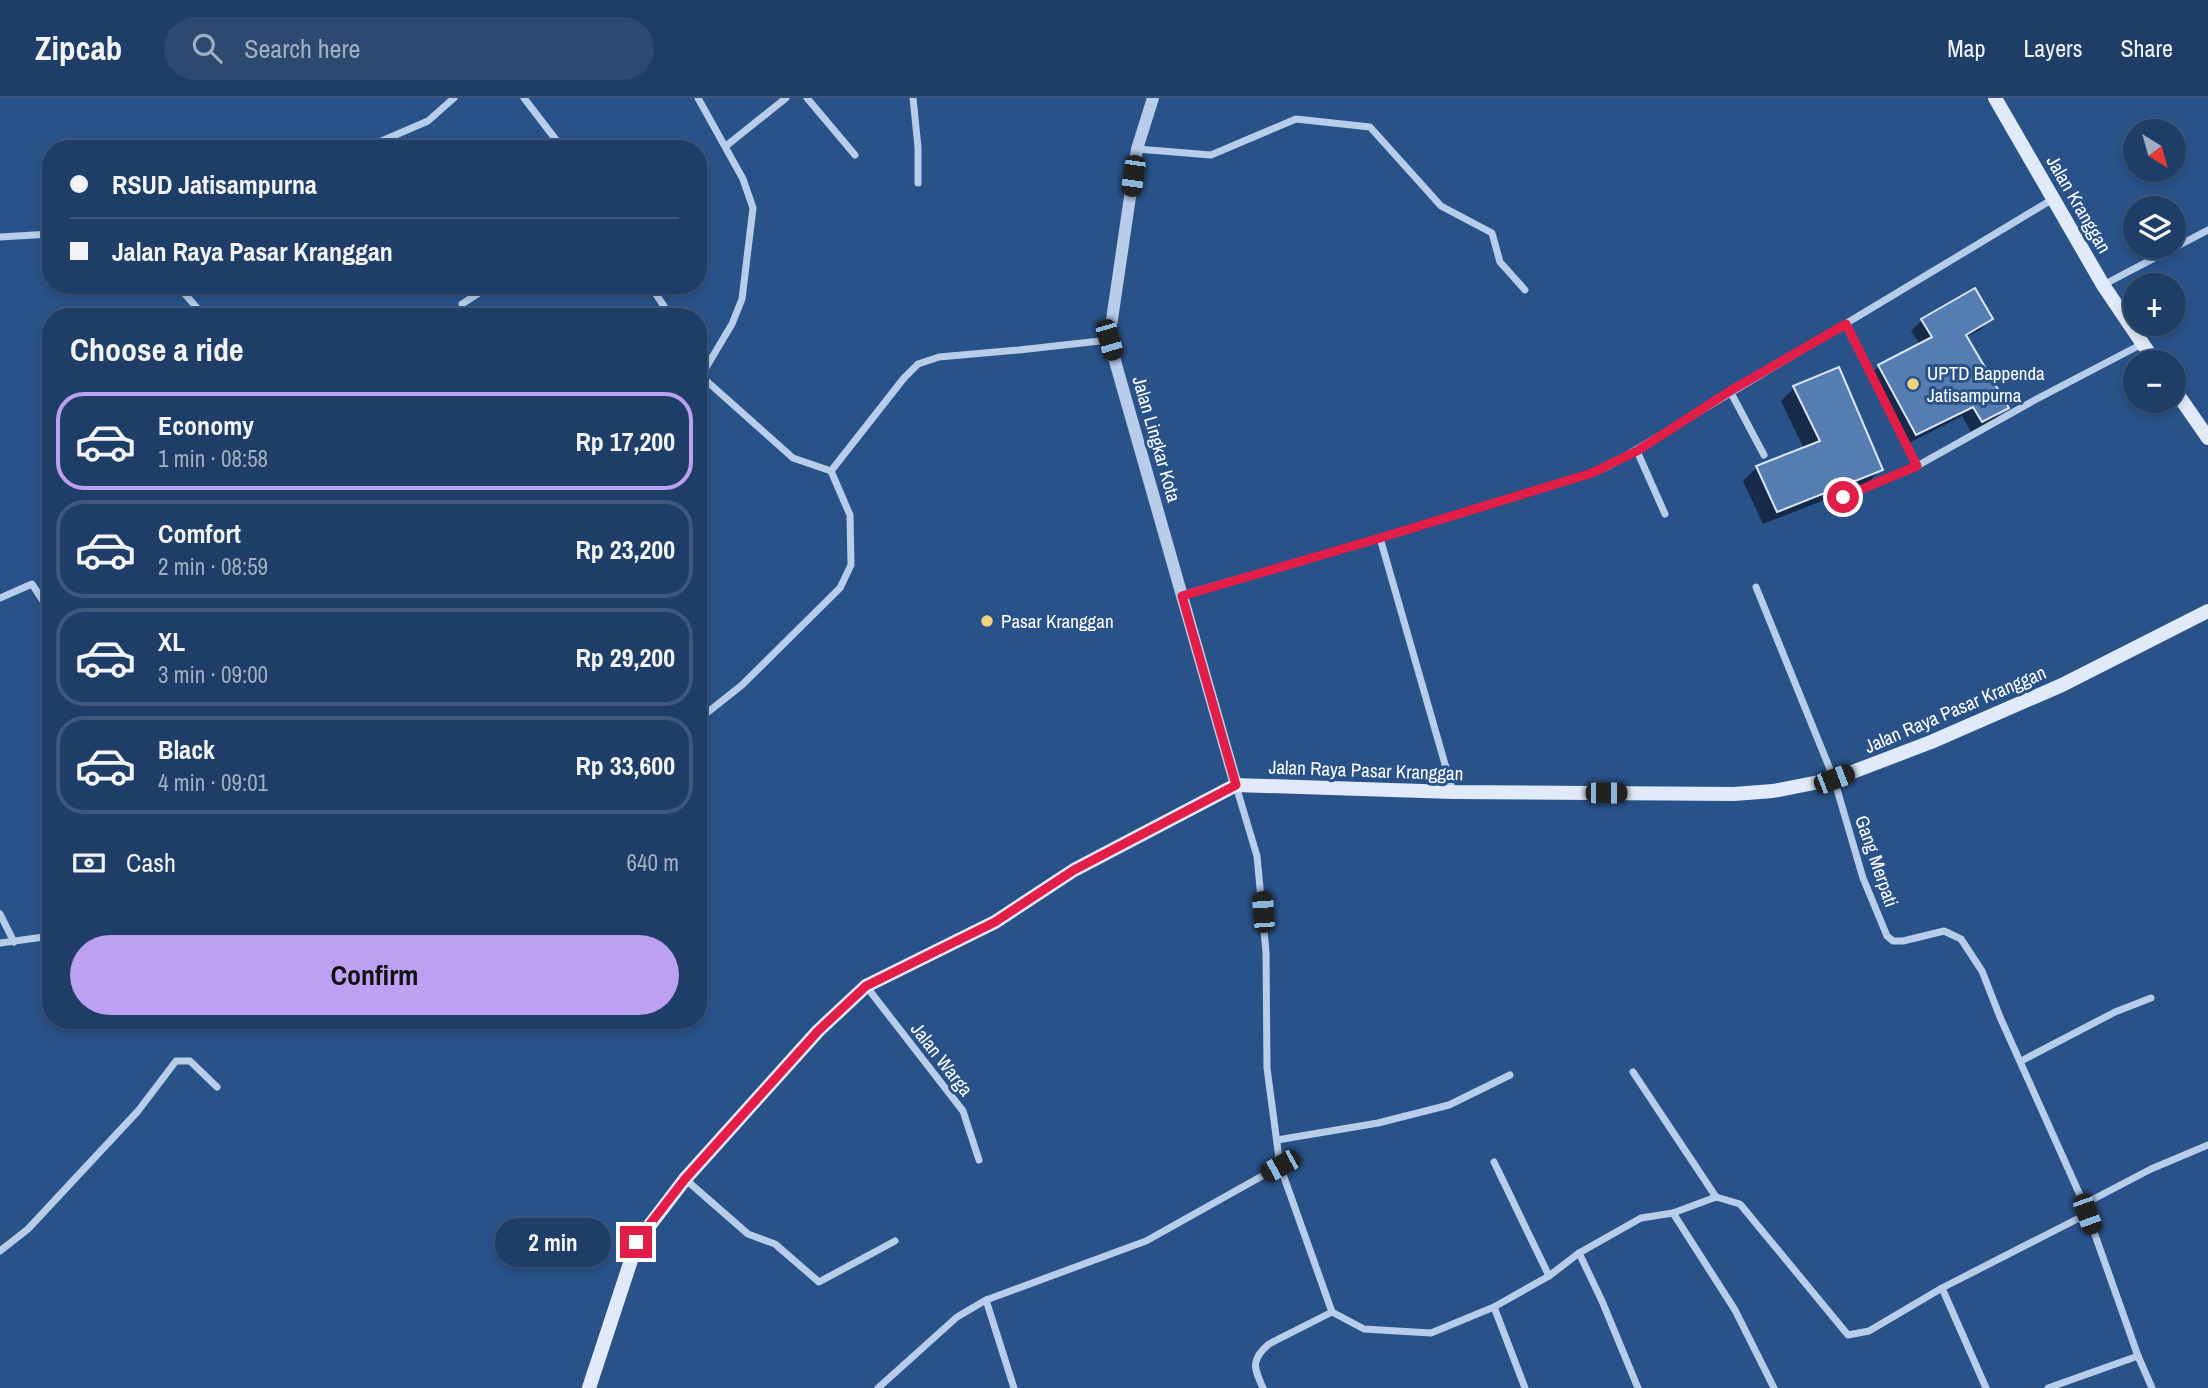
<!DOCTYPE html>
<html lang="en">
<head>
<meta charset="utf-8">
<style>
  body { margin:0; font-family:"Archivo Narrow",sans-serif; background:#2c4970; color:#f1f3f6; height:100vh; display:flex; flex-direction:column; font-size:26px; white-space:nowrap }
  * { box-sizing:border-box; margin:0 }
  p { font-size:23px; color:#a1aec0 }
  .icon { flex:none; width:38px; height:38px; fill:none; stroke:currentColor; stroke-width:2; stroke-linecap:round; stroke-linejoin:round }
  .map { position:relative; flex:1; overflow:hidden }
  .sheet { position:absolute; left:42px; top:210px; width:665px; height:721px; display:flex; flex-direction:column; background:#1f3e67; border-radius:28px; box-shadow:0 4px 10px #0003,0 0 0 2px #3c577b }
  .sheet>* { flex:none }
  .banner { position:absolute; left:42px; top:42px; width:665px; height:154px; border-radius:28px; box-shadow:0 4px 10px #0003,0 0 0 2px #3c577b; display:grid; align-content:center; height:154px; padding:0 28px; background:#1f3e67 }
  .needle { width:46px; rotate:143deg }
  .fabs { position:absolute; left:2123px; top:21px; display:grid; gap:14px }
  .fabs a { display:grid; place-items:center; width:63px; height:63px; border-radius:50%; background:#1f3e67; box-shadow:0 4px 10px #0003,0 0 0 2px #3c577b; font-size:35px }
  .end { position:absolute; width:32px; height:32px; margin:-16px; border:9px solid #e11d48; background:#fff; box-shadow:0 0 0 4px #fff }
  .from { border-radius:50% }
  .bubble { position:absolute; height:49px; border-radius:24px; background:#1f3e67; box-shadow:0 4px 10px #0003,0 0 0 2px #3c577b; font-size:23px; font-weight:700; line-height:49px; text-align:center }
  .car { position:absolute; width:21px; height:42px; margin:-21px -10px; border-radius:9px; box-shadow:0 0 5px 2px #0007; background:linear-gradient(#222 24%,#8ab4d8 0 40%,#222 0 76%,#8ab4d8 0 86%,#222 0) }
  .banner b { display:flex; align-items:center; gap:24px; height:66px; font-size:26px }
  .banner b+b { border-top:2px solid #3c577b }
  .banner i { width:18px; height:18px; background:#f1f3f6 }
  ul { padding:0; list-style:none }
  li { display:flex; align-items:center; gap:21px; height:98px; margin:0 14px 10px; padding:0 14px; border:4px solid #3c577b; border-radius:28px }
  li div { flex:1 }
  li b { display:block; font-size:26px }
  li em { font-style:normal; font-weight:700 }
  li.selected { border-color:#bca0f2 }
  li>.icon { width:63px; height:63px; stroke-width:1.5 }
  h2 { padding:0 28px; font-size:32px; line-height:84px }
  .pay { display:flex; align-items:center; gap:18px; height:77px; padding:0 28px; font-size:26px }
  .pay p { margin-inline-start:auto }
  .primary-button { display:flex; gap:14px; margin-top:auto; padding:14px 28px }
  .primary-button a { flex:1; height:80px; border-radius:42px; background:#bca0f2; color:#111; font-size:28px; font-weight:700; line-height:80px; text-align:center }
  header { display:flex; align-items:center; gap:42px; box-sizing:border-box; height:98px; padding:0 35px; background:#1f3e67; border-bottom:2px solid #3c577b }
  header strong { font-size:33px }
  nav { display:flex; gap:38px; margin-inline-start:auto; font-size:24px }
  .search { width:490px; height:63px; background:#2c4970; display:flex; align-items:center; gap:18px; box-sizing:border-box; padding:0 24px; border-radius:38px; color:#a1aec0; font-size:26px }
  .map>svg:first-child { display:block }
  .shadow { fill:#0007 }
  .building { fill:#567db2; stroke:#dae7f7; stroke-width:2 }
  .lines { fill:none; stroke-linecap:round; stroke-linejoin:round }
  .minor { stroke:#b7cde9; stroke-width:7 }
  .tertiary { stroke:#b7cde9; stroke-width:12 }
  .secondary { stroke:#e1eaf8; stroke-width:14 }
  .route { stroke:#e11d48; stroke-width:9 }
  .poi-dot { fill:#f0d17d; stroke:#295289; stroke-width:2.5 }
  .labels { text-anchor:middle; stroke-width:6; stroke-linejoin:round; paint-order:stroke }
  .street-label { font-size:19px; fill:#fff; stroke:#295289 }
  .poi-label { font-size:19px; fill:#fff; stroke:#295289; text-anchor:start }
</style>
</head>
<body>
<header>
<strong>Zipcab</strong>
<div class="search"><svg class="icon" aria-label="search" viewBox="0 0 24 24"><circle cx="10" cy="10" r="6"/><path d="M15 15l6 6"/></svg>Search here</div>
<nav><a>Map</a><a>Layers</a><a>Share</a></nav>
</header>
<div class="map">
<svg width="2208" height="1290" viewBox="0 0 2208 1290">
  <rect width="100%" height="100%" fill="#295289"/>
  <g class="shadow">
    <polygon points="1974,193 1991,221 1980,232 1965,240 2007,309 1996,320 1971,334 1962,318 1905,347 1868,279 1879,268 1920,247 1911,233 1922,222"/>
    <polygon points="1794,290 1881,371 1868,385 1763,426 1743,383 1757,369 1804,351 1781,303"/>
  </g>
  <g class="building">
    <polygon points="1975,190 1993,221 1966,237 2009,310 1982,324 1973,309 1916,337 1878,267 1932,239 1921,221"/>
    <polygon points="1839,269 1883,372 1777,414 1756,368 1820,343 1793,288"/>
  </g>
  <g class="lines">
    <g class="minor">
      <polyline points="524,0 563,51"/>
      <polyline points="698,0 743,81 753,110 742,201 732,226 701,278"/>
      <polyline points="807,0 855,57"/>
      <polyline points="913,0 918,49 918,85"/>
      <polyline points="726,48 786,0"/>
      <polyline points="363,51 428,23 454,0"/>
      <polyline points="1137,51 1211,57 1296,21 1370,29 1441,108 1492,135 1500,164 1525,192"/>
      <polyline points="0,139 51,136"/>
      <polyline points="177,187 205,219"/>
      <polyline points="650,187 671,219"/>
      <polyline points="2103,187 2208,132"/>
      <polyline points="462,206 491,187"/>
      <polyline points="1845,226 1917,368"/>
      <polyline points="698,256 707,266"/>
      <polyline points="698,281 701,278 793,360 831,373 850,417 851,467 840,490 742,587 698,622"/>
      <polyline points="1730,293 1764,357"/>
      <polyline points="1637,353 1665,416"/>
      <polyline points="831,373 904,280 918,266 939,259 1019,252 1109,242"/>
      <polyline points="1843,399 1917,368 2033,303 2142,246"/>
      <polyline points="1380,440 1453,694"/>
      <polyline points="1756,489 1834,681 1863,780 1887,838 1893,843 1903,843 1944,833 1961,841 1982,873 2000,919 2084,1106 2138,1258 2152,1290"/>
      <polyline points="1182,497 1380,440 1592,375 1609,368 2053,101"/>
      <polyline points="0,500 32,486 51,515"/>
      <polyline points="1236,688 1257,758 1266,854 1267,970 1280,1068 1332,1214 1364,1231 1431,1235 1494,1209 1549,1178 1579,1155 1641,1120 1673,1115 1716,1099 1740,1106 1848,1237 1869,1233 1942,1190 2087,1116"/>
      <polyline points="0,816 14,844"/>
      <polyline points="0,845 51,838"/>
      <polyline points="866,888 963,1013 979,1062"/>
      <polyline points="2021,963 2115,914 2151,900"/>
      <polyline points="1633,974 1716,1099"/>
      <polyline points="1277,1042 1378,1025 1449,1007 1510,977"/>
      <polyline points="1494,1064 1549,1178"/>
      <polyline points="685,1081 748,1136 775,1146 819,1184 895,1143"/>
      <polyline points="2084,1106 2151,1071 2208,1047"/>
      <polyline points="1673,1115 1735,1212 1774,1290"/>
      <polyline points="0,1153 28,1131 138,1013 176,963 190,963 217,989"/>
      <polyline points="1579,1155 1602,1203 1638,1290"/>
      <polyline points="1942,1190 1986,1290"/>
      <polyline points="986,1202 1014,1290"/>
      <polyline points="1494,1209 1525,1290"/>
      <polyline points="878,1290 957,1219 986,1202 1146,1143 1280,1068"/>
      <path d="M1263,1290C1254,1270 1250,1262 1269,1246L1332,1214"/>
      <polyline points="2048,1290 2138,1258"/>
    </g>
    <polyline class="tertiary" points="1153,0 1137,51 1109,242 1236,687"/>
    <g class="secondary">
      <polyline points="1995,0 2103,187 2155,264"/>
      <polyline points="2174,291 2208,340"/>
      <polyline points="589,1290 637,1144 685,1081 818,933 866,888 995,824 1074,772 1236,687 1453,694 1734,696 1773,693 1834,681 1931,644 2062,587 2208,513"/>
    </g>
  </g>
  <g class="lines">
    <polyline class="route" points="636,1144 685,1081 818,933 866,888 995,824 1074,772 1236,687 1182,498 1380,440 1592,375 1637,353 1730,293 1846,226 1917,368 1843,399"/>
  </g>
  <g class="poi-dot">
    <circle cx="1913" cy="286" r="7"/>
    <circle cx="987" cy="523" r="7"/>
  </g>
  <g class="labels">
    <g class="street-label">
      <text transform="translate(2079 106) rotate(60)" y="7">Jalan Kranggan</text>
      <text transform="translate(1157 341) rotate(74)" y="7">Jalan Lingkar Kota</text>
      <text transform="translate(1955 611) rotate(-23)" y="7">Jalan Raya Pasar Kranggan</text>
      <text transform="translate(1366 672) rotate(2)" y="7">Jalan Raya Pasar Kranggan</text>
      <text transform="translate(1877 763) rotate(71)" y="7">Gang Merpati</text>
      <text transform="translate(942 961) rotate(52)" y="7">Jalan Warga</text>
    </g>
    <g class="poi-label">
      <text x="1927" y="282">UPTD Bappenda<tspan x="1927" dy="22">Jatisampurna</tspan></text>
      <text x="1001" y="530">Pasar Kranggan</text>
    </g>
  </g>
</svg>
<div class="fabs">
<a><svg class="needle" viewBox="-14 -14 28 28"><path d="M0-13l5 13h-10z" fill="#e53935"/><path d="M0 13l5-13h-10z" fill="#a1aec0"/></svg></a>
<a><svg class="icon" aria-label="layers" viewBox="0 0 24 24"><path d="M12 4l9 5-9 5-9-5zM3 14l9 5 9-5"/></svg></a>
<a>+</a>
<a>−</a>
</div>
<i class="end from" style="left:1843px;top:399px"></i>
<i class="end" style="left:636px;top:1144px"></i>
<div class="bubble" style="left:495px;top:1120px;width:116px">2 min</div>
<i class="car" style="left:1133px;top:78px;rotate:188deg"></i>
<i class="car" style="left:1109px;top:242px;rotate:164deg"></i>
<i class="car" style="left:1834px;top:681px;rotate:69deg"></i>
<i class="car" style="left:1606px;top:695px;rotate:90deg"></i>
<i class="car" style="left:1263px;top:814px;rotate:356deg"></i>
<i class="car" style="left:1280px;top:1068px;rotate:241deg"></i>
<i class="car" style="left:2087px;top:1116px;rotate:160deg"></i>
<div class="banner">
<b><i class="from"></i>RSUD Jatisampurna</b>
<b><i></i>Jalan Raya Pasar Kranggan</b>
</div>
<section class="sheet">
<h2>Choose a ride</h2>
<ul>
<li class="selected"><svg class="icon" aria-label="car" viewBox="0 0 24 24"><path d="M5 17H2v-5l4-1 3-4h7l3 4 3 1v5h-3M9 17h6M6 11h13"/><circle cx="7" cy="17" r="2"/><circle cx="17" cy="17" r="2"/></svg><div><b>Economy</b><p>1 min · 08:58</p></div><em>Rp 17,200</em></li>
<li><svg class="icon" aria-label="car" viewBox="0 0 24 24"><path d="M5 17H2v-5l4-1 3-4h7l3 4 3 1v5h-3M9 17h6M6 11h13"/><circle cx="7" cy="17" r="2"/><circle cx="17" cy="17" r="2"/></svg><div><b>Comfort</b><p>2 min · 08:59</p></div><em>Rp 23,200</em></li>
<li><svg class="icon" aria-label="car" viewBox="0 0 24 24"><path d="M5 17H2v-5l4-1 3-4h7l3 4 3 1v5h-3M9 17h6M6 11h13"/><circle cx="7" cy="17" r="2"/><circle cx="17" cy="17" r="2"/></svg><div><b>XL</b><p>3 min · 09:00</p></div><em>Rp 29,200</em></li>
<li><svg class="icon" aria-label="car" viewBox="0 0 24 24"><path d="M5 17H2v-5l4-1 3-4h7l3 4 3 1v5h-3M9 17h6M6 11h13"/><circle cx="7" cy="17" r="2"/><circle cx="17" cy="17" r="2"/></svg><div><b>Black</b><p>4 min · 09:01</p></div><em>Rp 33,600</em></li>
</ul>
<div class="pay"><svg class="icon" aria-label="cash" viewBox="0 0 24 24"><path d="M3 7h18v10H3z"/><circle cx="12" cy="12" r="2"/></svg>Cash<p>640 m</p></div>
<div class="primary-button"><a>Confirm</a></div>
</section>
</div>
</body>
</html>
